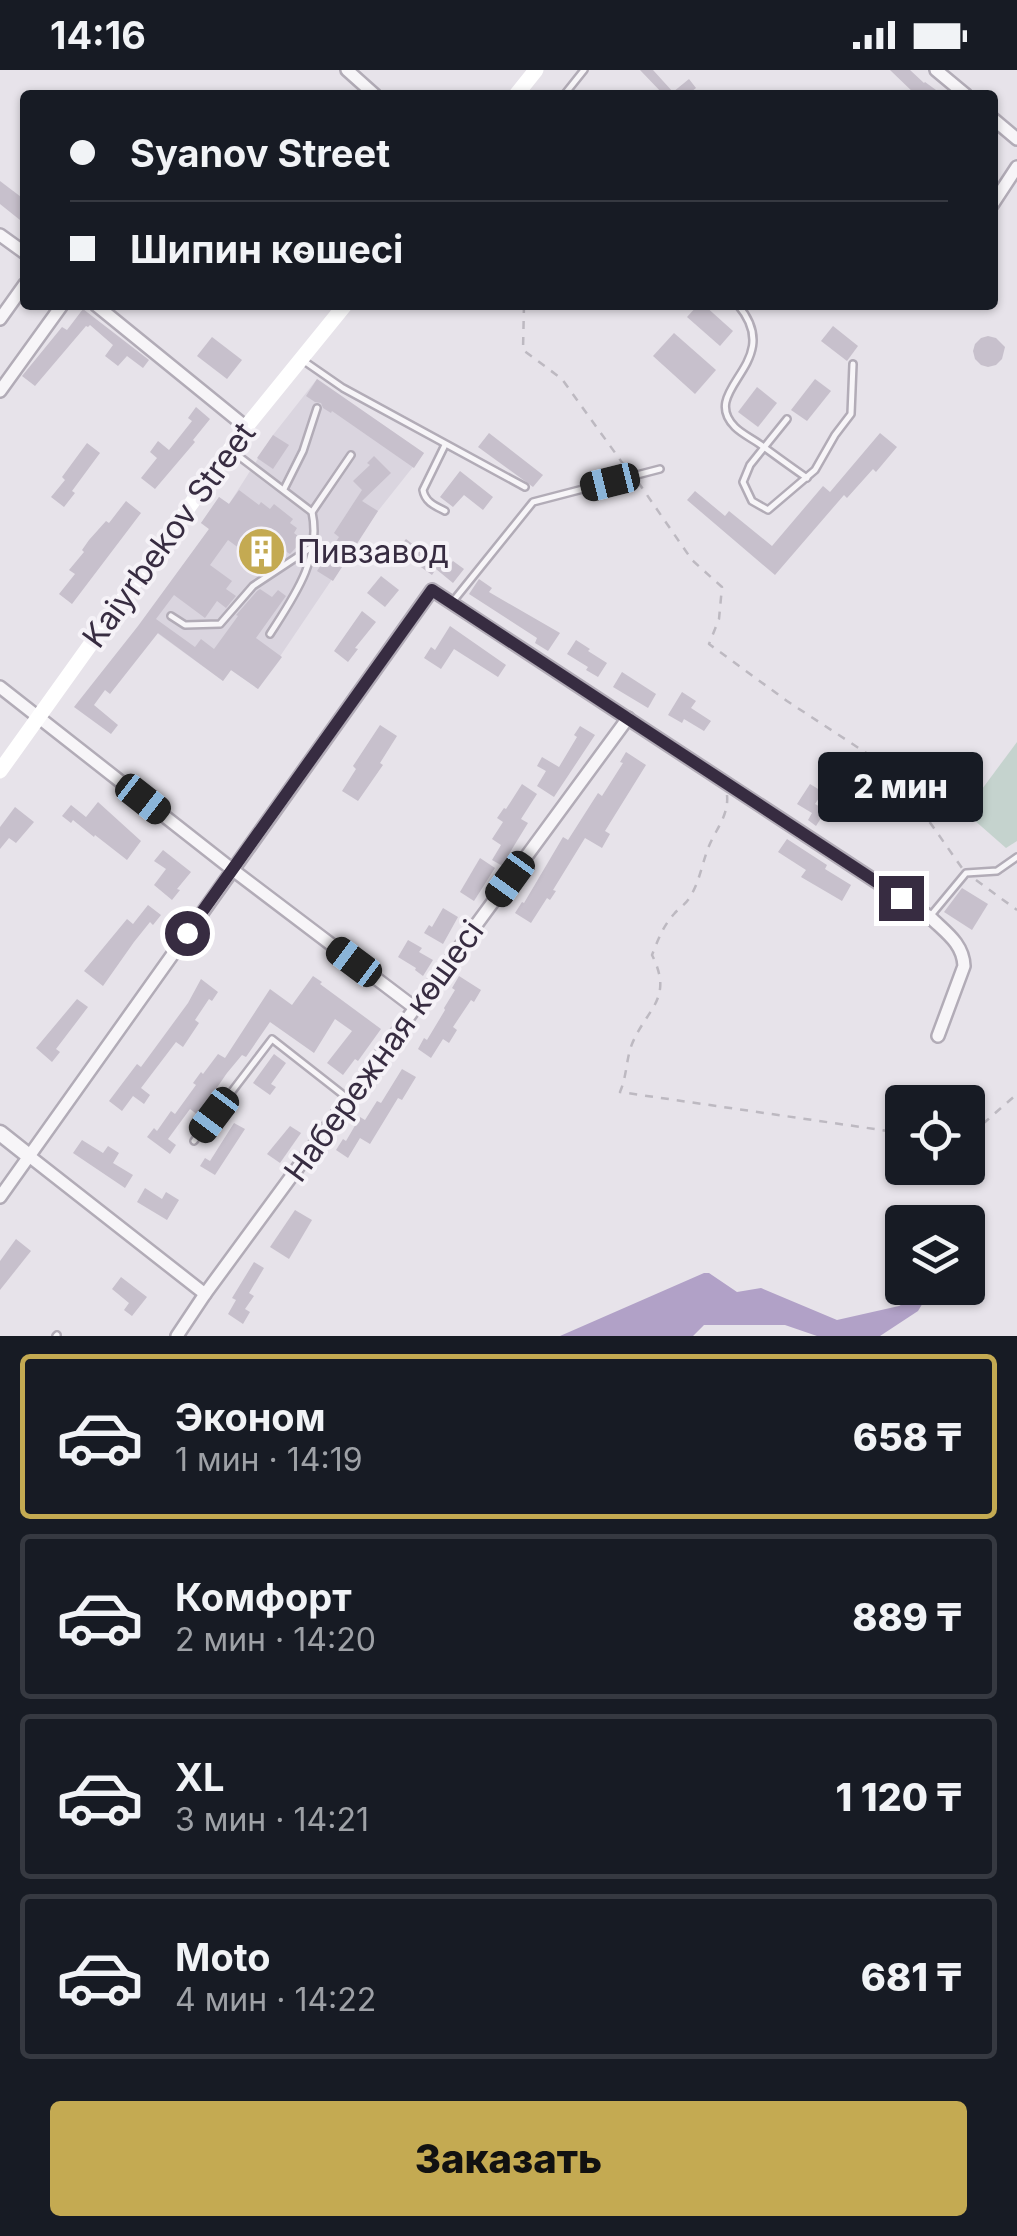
<!DOCTYPE html>
<html lang="ru">
<head>
<meta charset="utf-8">
<style>
  body { margin:0; font-family:Inter,sans-serif; background:#20242c; color:#f1f3f6; height:100vh; display:flex; flex-direction:column; font-size:38px; white-space:nowrap }
  * { box-sizing:border-box; margin:0 }
  p { font-size:32px; color:#9ea1a6 }
  .icon { flex:none; width:55px; height:55px; fill:none; stroke:currentColor; stroke-width:2; stroke-linecap:round; stroke-linejoin:round }
  .map { position:relative; height:1266px; overflow:hidden }
  .panel { display:flex; flex-direction:column; background:#171b24; flex:1 }
  .panel>* { flex:none }
  .guide { position:absolute; left:20px; top:20px; width:978px; height:220px; border-radius:10px; box-shadow:0 2px 8px #0004; display:grid; align-content:center; height:220px; padding:0 50px; background:#171b24 }
  .buttons { position:absolute; left:885px; top:1015px; display:grid; gap:20px }
  .buttons a { display:grid; place-items:center; width:100px; height:100px; border-radius:10px; background:#171b24; box-shadow:0 2px 8px #0004; font-size:50px }
  .end { position:absolute; width:45px; height:45px; margin:-22px; border:12px solid #372c41; background:#fff; box-shadow:0 0 0 5px #fff }
  .from { border-radius:50% }
  .bubble { position:absolute; height:70px; border-radius:10px; background:#171b24; box-shadow:0 2px 8px #0004; font-size:32px; font-weight:800; line-height:70px; text-align:center }
  .car { position:absolute; width:30px; height:60px; margin:-30px -15px; border-radius:12px; box-shadow:0 0 8px 2px #0007; background:linear-gradient(#222 24%,#8ab4d8 0 40%,#222 0 76%,#8ab4d8 0 86%,#222 0) }
  .guide b { display:flex; align-items:center; gap:35px; height:95px; font-size:38px }
  .guide b+b { border-top:2px solid #363941 }
  .guide i { width:25px; height:25px; background:#f1f3f6 }
  ul { padding:18px 0 0; list-style:none }
  li { display:flex; align-items:center; gap:30px; height:165px; margin:0 20px 15px; padding:0 30px; border:5px solid #363941; border-radius:10px }
  li div { flex:1 }
  li b { display:block; font-size:38px }
  li em { font-style:normal; font-weight:800 }
  li.current { border-color:#c4aa52 }
  li>.icon { width:90px; height:90px; stroke-width:1.5 }
  .primary-button { display:flex; gap:20px; margin-top:auto; padding:20px 50px }
  .primary-button a { flex:1; height:115px; border-radius:10px; background:#c4aa52; color:#111; font-size:40px; font-weight:800; line-height:115px; text-align:center }
  .status { display:flex; justify-content:space-between; align-items:center; height:70px; padding:0 50px; background:#171b24; direction:ltr }
  .status svg { height:28px; fill:currentColor }
  .map>svg:first-child { display:block }
  .built { fill:#dad5df }
  .green { fill:#c5d3ce }
  .water { fill:#b1a1c7 }
  .building { fill:#c7c0cc }
  .lines { fill:none; stroke-linecap:round; stroke-linejoin:round }
  .service-casing { stroke:#b2acb7; stroke-width:10 }
  .minor-casing { stroke:#b2acb7; stroke-width:16 }
  .tertiary-casing { stroke:#b2acb7; stroke-width:19 }
  .path { stroke:#bdb9c1; stroke-width:2.5; stroke-dasharray:8 8; stroke-linecap:butt }
  .service { stroke:#f7f5f8; stroke-width:5 }
  .minor { stroke:#f7f5f8; stroke-width:11 }
  .tertiary { stroke:#f7f5f8; stroke-width:14 }
  .secondary { stroke:#fff; stroke-width:15 }
  .route { stroke:#372c41; stroke-width:12 }
  .labels { text-anchor:middle; stroke-width:8; stroke-linejoin:round; paint-order:stroke }
  .street-label { font-size:32px; fill:#372c41; stroke:#f5f2f7 }
  .poi-label { font-size:32px; fill:#372c41; stroke:#f5f2f7; text-anchor:start }
</style>
</head>
<body>
<div class="status"><b>14:16</b><svg viewBox="0 0 49 12"><path d="M0 12V9h3v3zM5 12V6h3v6zM10 12V3h3v9zM15 12V0h3v12zM26 1h20v11H26zM47 4h2v5h-2z"/></svg></div>
<div class="map">
<svg width="1017" height="1266" viewBox="0 0 1017 1266">
  <rect width="100%" height="100%" fill="#e7e3ea"/>
  <polygon class="built" points="317,309 424,383 378,441 258,619 231,600 223,611 142,552 209,459 201,453 219,427 229,434 273,365"/>
  <polygon class="green" points="1017,672 1017,771 1006,778 965,742"/>
  <polygon class="water" points="704,1203 709,1203 737,1222 761,1218 837,1250 899,1236 932,1218 918,1241 880,1266 817,1266 785,1255 704,1255 693,1266 560,1266"/>
  <g class="building">
    <polygon points="640,0 653,0 673,22 689,9 696,18 687,25 664,25"/>
    <polygon points="890,0 910,0 924,13 925,12 936,20 932,25 916,25"/>
    <polygon points="0,111 25,130 25,154 0,134"/>
    <polygon points="698,235 704,235 733,261 720,276 687,247"/>
    <polygon points="83,239 149,290 143,298 127,286 118,296 105,286 113,275 90,255 88,257 86,256 35,316 22,306 62,257 67,260"/>
    <polygon points="833,256 858,276 847,291 821,271"/>
    <polygon points="674,263 716,300 695,324 653,286"/>
    <polygon points="988,266 996,268 1005,277 1002,289 996,295 988,297 981,295 975,289 973,281 975,274 981,268"/>
    <polygon points="212,267 242,290 227,309 197,286"/>
    <polygon points="317,309 424,383 414,398 332,341 331,343 323,338 321,333 315,332 306,326"/>
    <polygon points="815,309 831,321 807,351 791,340"/>
    <polygon points="757,317 777,333 758,357 738,342"/>
    <polygon points="196,337 210,349 193,370 195,372 155,419 141,408 157,388 150,382 158,371 169,380 192,351 188,348"/>
    <polygon points="489,363 543,405 533,417 478,377"/>
    <polygon points="880,363 897,377 876,402 873,399 847,428 844,425 775,505 687,430 695,421 725,446 729,441 772,476 823,416 830,422"/>
    <polygon points="273,365 289,375 273,399 257,388"/>
    <polygon points="87,373 100,383 72,421 75,423 64,437 51,427 65,410 62,407"/>
    <polygon points="374,386 391,403 362,431 378,441 333,511 317,501 339,467 334,463 362,420 353,411 370,395 367,393"/>
    <polygon points="460,401 493,427 483,440 464,425 453,437 440,427"/>
    <polygon points="239,420 259,435 261,432 270,439 274,434 293,449 290,453 297,458 294,463 303,470 290,484 282,479 267,499 228,470 210,495 232,511 226,519 236,526 226,538 217,531 205,548 174,525 156,549 195,577 201,569 214,579 238,546 236,545 257,521 260,519 272,527 278,520 286,526 256,568 282,587 258,619 231,600 223,611 158,563 110,624 105,620 94,635 118,655 111,664 74,637 138,556 209,459 201,453 219,427 229,434"/>
    <polygon points="126,431 141,443 72,534 59,524 75,504 69,500 84,482 82,480 89,470 106,451 109,453"/>
    <polygon points="406,469 429,487 435,480 451,493 453,491 464,499 453,513 436,499 432,505 397,480"/>
    <polygon points="381,506 399,520 385,537 367,523"/>
    <polygon points="479,509 492,518 489,522 560,563 548,581 535,573 537,568 469,524"/>
    <polygon points="362,541 376,552 355,578 358,579 348,592 334,581"/>
    <polygon points="450,556 506,595 498,607 454,579 441,599 424,588 431,577 435,580"/>
    <polygon points="576,570 590,579 588,581 607,593 598,607 586,600 588,597 567,584"/>
    <polygon points="622,602 656,624 648,638 613,617"/>
    <polygon points="682,622 696,631 691,638 711,651 704,661 684,649 682,653 668,645"/>
    <polygon points="380,655 397,666 380,693 383,695 358,731 342,721 356,699 353,696"/>
    <polygon points="580,656 595,665 554,727 537,716 546,701 537,696 542,687 559,697 577,667 574,665"/>
    <polygon points="626,682 646,695 605,761 610,764 602,778 585,768 553,820 556,821 550,830 547,828 531,853 515,843 522,832 524,833 563,767 568,770 598,723 602,726 623,693 620,692"/>
    <polygon points="522,714 537,724 521,749 528,753 509,784 514,788 506,798 492,790 501,775 492,769 503,752 497,748 504,738 506,739"/>
    <polygon points="810,714 823,722 815,734 826,740 816,756 808,750 812,743 797,734"/>
    <polygon points="98,732 141,771 127,790 95,765 94,767 73,750 71,753 62,746 71,735 86,747"/>
    <polygon points="15,737 34,752 16,773 9,768 0,779 0,757"/>
    <polygon points="787,769 827,795 825,799 851,815 842,831 801,807 806,800 778,782"/>
    <polygon points="163,780 191,802 177,819 180,820 172,830 154,815 166,799 154,791"/>
    <polygon points="480,788 495,798 474,831 460,822"/>
    <polygon points="962,818 988,834 972,860 944,842"/>
    <polygon points="148,835 161,845 153,855 150,852 134,872 103,916 84,901 127,849 133,854"/>
    <polygon points="443,838 458,847 443,874 424,863 429,855 432,857"/>
    <polygon points="408,870 422,878 419,882 433,890 423,906 415,900 416,898 398,887"/>
    <polygon points="313,906 322,912 320,914 381,959 358,991 355,989 343,1005 327,993 352,961 335,949 314,983 270,952 246,987 242,985 227,1003 198,1045 190,1039 168,1069 176,1075 170,1084 147,1067 154,1058 157,1061 171,1041 175,1044 196,1015 193,1013 201,1002 203,1004 218,984 225,988 270,919 292,935"/>
    <polygon points="459,906 481,920 474,932 471,930 453,957 457,960 449,973 443,969 431,988 418,979 424,968 427,970 445,940 444,938 455,920 452,918"/>
    <polygon points="201,909 218,922 212,931 209,929 195,950 199,953 183,977 176,972 141,1018 150,1025 144,1034 133,1026 122,1041 109,1031 137,994 141,997 188,933"/>
    <polygon points="77,929 88,937 56,979 60,982 52,992 36,978"/>
    <polygon points="274,984 286,993 271,1014 276,1017 270,1025 253,1013"/>
    <polygon points="402,999 416,1007 402,1030 398,1028 370,1074 360,1068 348,1088 336,1080 343,1069 346,1071 360,1047 365,1050 377,1031 381,1033"/>
    <polygon points="234,1053 245,1059 215,1105 200,1096 205,1088 210,1091"/>
    <polygon points="290,1056 301,1063 280,1093 267,1084"/>
    <polygon points="82,1070 103,1083 108,1076 119,1083 113,1093 133,1105 125,1118 73,1083"/>
    <polygon points="145,1118 162,1129 166,1122 179,1130 167,1150 137,1132"/>
    <polygon points="295,1140 312,1150 289,1189 270,1177"/>
    <polygon points="16,1169 31,1181 0,1220 0,1191"/>
    <polygon points="254,1192 264,1198 249,1223 254,1226 245,1239 250,1242 243,1254 228,1244 236,1230 232,1228"/>
    <polygon points="121,1207 147,1227 132,1246 124,1240 129,1233 112,1219"/>
  </g>
  <g class="lines">
    <defs>
      <g id="service">
        <polyline points="564,25 584,0"/>
        <path d="M738,235C787,293 697,319 735,357C742,364 753,369 761,375C776,386 791,397 807,408"/>
        <polyline points="304,291 343,318 525,417"/>
        <polyline points="787,349 750,395 743,412 752,431 768,440 815,400 835,365 851,344 853,294"/>
        <path d="M445,375L423,420C425,432 435,436 445,441"/>
        <path d="M232,381L312,442C322,488 293,528 270,564"/>
        <polyline points="284,419 303,381 317,338"/>
        <polyline points="312,442 351,385"/>
        <polyline points="454,530 533,432 660,399"/>
        <polyline points="171,546 185,555 220,554 253,516 312,477"/>
        <polyline points="932,844 966,803 997,801 1017,787"/>
        <polyline points="194,1071 272,969 346,1027"/>
        <polyline points="56,1266 57,1265"/>
      </g>
      <g id="minor">
        <polyline points="347,0 375,25"/>
        <polyline points="936,0 966,25"/>
        <polyline points="992,48 1017,69"/>
        <polyline points="992,135 1017,97"/>
        <polyline points="0,165 25,183"/>
        <polyline points="96,235 246,357"/>
        <polyline points="0,249 25,214"/>
        <polyline points="0,321 62,235"/>
        <polyline points="0,617 233,800 415,938"/>
        <polyline points="29,1086 205,1224"/>
        <path d="M0,1127L432,520L930,847C945,862 963,873 964,896L938,966"/>
        <polyline points="177,1266 205,1224 628,648"/>
      </g>
      <polyline id="tertiary" points="0,1063 29,1086"/>
    </defs>
    <use href="#service" class="service-casing"/>
    <use href="#minor" class="minor-casing"/>
    <use href="#tertiary" class="tertiary-casing"/>
    <g class="path">
      <polyline points="524,235 523,280 562,309 626,398"/>
      <polyline points="638,412 692,490 722,517 719,549 709,574 787,631 880,692 924,744 962,798"/>
      <path d="M727,725C729,745 716,759 709,776C702,793 700,811 690,827C686,834 679,838 674,844C663,856 658,870 652,885C674,929 647,938 632,974C626,989 627,1006 620,1022L902,1063"/>
      <polyline points="976,810 1017,840"/>
      <polyline points="968,1060 985,1052 1017,1024"/>
    </g>
    <use href="#service" class="service"/>
    <use href="#minor" class="minor"/>
    <use href="#tertiary" class="tertiary"/>
    <g class="secondary">
      <polyline points="516,25 536,0"/>
      <polyline points="0,701 246,357 345,235"/>
    </g>
  </g>
  <g class="lines">
    <polyline class="route" points="187,863 432,520 901,828"/>
  </g>
  <defs>
    <symbol id="building-disc" viewBox="-11 -11 22 22"><circle r="9.5" fill="#c4aa52" stroke="#f5f2f7"/><path d="M-4-6H4V6H1V3H-1V6H-4ZM-2.5-4.3h1.7v1.8h-1.7ZM.8-4.3h1.7v1.8H.8ZM-2.5-1h1.7V.8h-1.7ZM.8-1h1.7V.8H.8Z" fill="#fff"/></symbol>
  </defs>
  <g fill-rule="evenodd">
    <use href="#building-disc" x="234" y="454" width="55" height="55"/>
  </g>
  <g class="labels">
    <g class="street-label">
      <text transform="translate(169 465) rotate(-54)" y="11">Kaiyrbekov Street</text>
      <text transform="translate(384 981) rotate(-54)" y="11">Набережная көшесі</text>
    </g>
    <g class="poi-label">
      <text x="297" y="493">Пивзавод</text>
    </g>
  </g>
</svg>
<div class="buttons">
<a><svg class="icon" aria-label="locate" viewBox="0 0 24 24"><circle cx="12" cy="12" r="6"/><path d="M12 2v4M12 18v4M2 12h4M18 12h4"/></svg></a>
<a><svg class="icon" aria-label="layers" viewBox="0 0 24 24"><path d="M12 4l9 5-9 5-9-5zM3 14l9 5 9-5"/></svg></a>
</div>
<i class="end from" style="left:187px;top:863px"></i>
<i class="end" style="left:901px;top:828px"></i>
<div class="bubble" style="left:818px;top:682px;width:165px">2 мин</div>
<i class="car" style="left:610px;top:412px;rotate:256deg"></i>
<i class="car" style="left:143px;top:729px;rotate:128deg"></i>
<i class="car" style="left:510px;top:809px;rotate:216deg"></i>
<i class="car" style="left:354px;top:892px;rotate:307deg"></i>
<i class="car" style="left:214px;top:1045px;rotate:217deg"></i>
<div class="guide">
<b><i class="from"></i>Syanov Street</b>
<b><i></i>Шипин көшесі</b>
</div>
</div>
<section class="panel">
<ul>
<li class="current"><svg class="icon" aria-label="car" viewBox="0 0 24 24"><path d="M5 17H2v-5l4-1 3-4h7l3 4 3 1v5h-3M9 17h6M6 11h13"/><circle cx="7" cy="17" r="2"/><circle cx="17" cy="17" r="2"/></svg><div><b>Эконом</b><p>1 мин · 14:19</p></div><em>658 ₸</em></li>
<li><svg class="icon" aria-label="car" viewBox="0 0 24 24"><path d="M5 17H2v-5l4-1 3-4h7l3 4 3 1v5h-3M9 17h6M6 11h13"/><circle cx="7" cy="17" r="2"/><circle cx="17" cy="17" r="2"/></svg><div><b>Комфорт</b><p>2 мин · 14:20</p></div><em>889 ₸</em></li>
<li><svg class="icon" aria-label="car" viewBox="0 0 24 24"><path d="M5 17H2v-5l4-1 3-4h7l3 4 3 1v5h-3M9 17h6M6 11h13"/><circle cx="7" cy="17" r="2"/><circle cx="17" cy="17" r="2"/></svg><div><b>XL</b><p>3 мин · 14:21</p></div><em>1 120 ₸</em></li>
<li><svg class="icon" aria-label="car" viewBox="0 0 24 24"><path d="M5 17H2v-5l4-1 3-4h7l3 4 3 1v5h-3M9 17h6M6 11h13"/><circle cx="7" cy="17" r="2"/><circle cx="17" cy="17" r="2"/></svg><div><b>Moto</b><p>4 мин · 14:22</p></div><em>681 ₸</em></li>
</ul>
<div class="primary-button"><a>Заказать</a></div>
</section>
</body>
</html>
